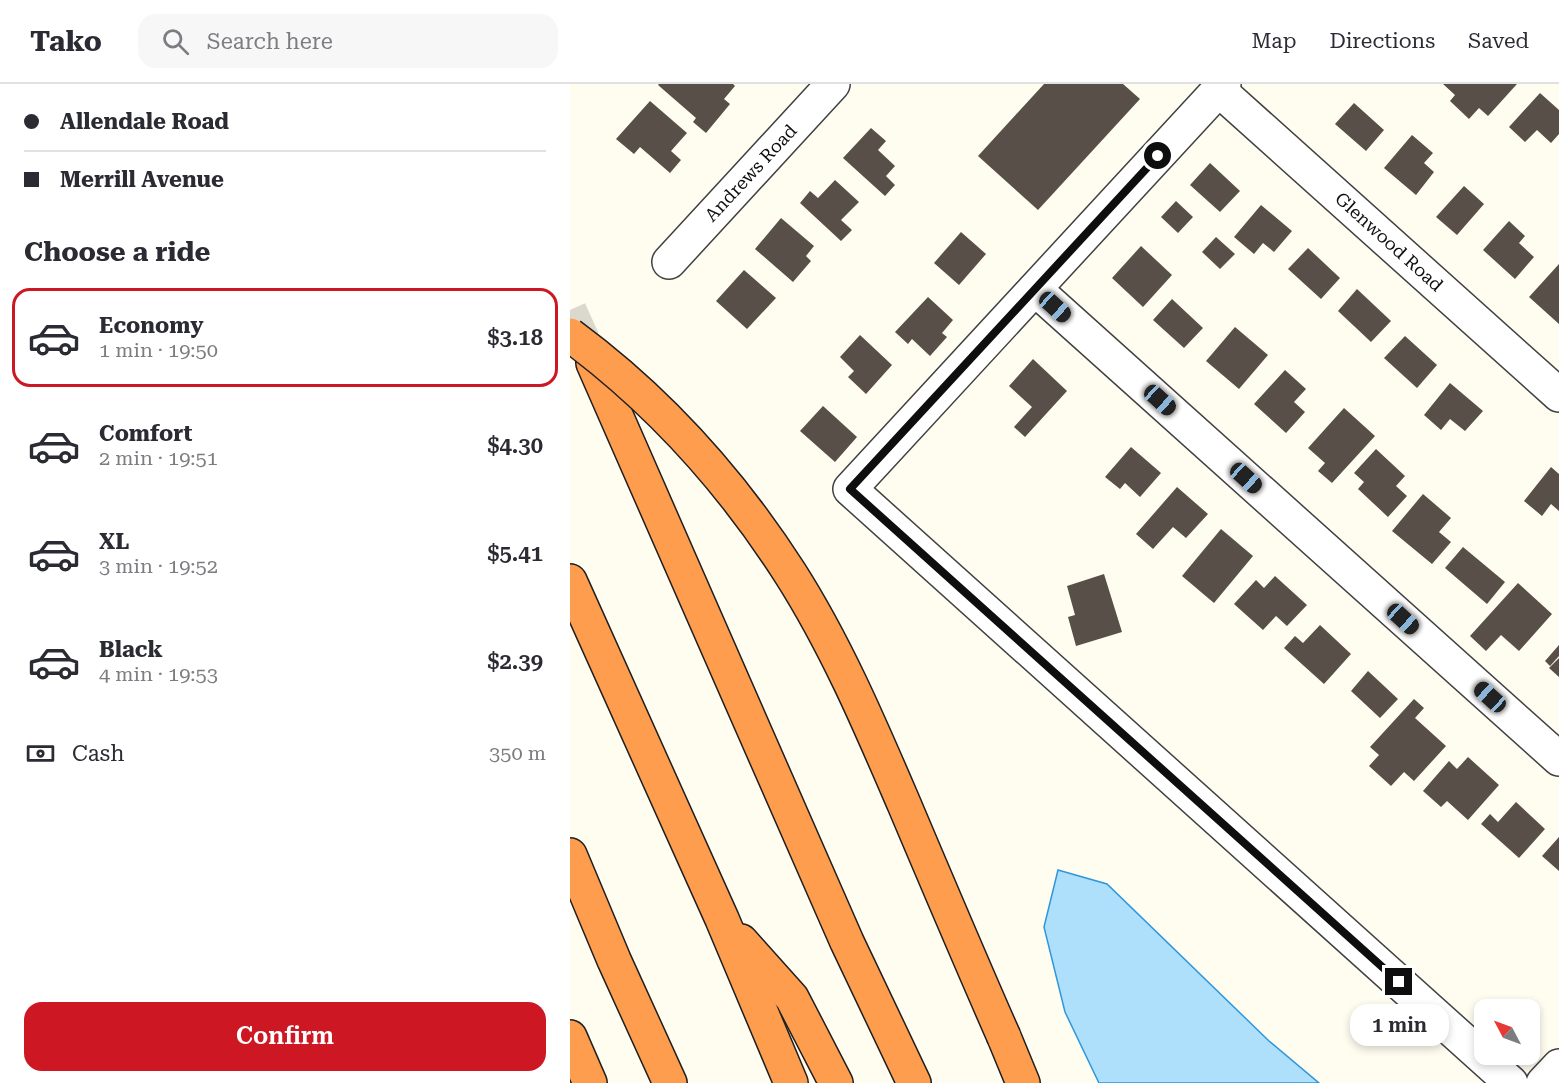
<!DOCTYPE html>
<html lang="en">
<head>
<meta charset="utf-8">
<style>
  body { margin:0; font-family:"Roboto Serif",serif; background:#f7f7f7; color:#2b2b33; height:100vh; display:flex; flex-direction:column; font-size:22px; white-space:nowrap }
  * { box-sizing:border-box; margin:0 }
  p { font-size:20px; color:#7c7c81 }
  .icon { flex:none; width:33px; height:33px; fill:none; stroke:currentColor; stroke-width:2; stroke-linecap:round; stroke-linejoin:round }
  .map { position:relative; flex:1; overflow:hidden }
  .drawer { display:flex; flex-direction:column; background:#fff; width:570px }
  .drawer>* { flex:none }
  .guide { display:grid; align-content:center; height:132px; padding:0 24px; background:#fff }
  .needle { width:39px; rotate:311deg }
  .buttons { position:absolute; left:904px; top:915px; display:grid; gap:12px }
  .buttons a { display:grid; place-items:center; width:66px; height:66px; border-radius:12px; background:#fff; box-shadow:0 3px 9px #0003; font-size:30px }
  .end { position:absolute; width:27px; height:27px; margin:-14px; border:8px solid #0e0e0e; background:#fff; box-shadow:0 0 0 3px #fff }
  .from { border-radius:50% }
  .bubble { position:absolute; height:42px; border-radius:18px; background:#fff; box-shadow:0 3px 9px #0003; font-size:20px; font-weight:600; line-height:42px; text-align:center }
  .car { position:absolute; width:18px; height:36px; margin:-18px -9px; border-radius:8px; box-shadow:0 0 4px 2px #0007; background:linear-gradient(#222 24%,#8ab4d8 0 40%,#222 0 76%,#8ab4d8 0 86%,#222 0) }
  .guide b { display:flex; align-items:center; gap:21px; height:57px; font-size:22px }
  .guide b+b { border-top:2px solid #e1e1e2 }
  .guide i { width:15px; height:15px; background:#2b2b33 }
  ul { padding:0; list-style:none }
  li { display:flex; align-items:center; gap:18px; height:99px; margin:0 12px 9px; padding:0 12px; border:3px solid transparent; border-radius:18px }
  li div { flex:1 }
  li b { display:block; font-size:22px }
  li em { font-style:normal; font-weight:600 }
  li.active { border-color:#cd1722 }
  li>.icon { width:54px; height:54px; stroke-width:1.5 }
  h2 { padding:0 24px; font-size:27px; line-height:72px }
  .pay { display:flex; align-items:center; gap:15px; height:66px; padding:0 24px; font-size:22px }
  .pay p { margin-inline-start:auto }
  .cta { display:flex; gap:12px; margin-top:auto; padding:12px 24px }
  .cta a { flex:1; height:69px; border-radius:18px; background:#cd1722; color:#fff; font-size:24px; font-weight:600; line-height:69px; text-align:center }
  header { display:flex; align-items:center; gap:36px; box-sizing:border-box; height:84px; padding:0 30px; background:#fff; border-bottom:2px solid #e1e1e2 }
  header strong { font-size:28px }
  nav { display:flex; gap:33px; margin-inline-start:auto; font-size:21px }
  .search { width:420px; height:54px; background:#f7f7f7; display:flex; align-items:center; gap:15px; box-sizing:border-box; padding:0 21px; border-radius:18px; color:#7c7c81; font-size:22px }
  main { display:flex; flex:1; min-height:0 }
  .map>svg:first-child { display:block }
  .water { fill:#aee0fc; stroke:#2e97db; stroke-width:1.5 }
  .building { fill:#584f49 }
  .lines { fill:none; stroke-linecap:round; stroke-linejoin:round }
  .highway-tunnel { stroke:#dbd8ce; stroke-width:33; stroke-dasharray:33 16; stroke-linecap:butt }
  .minor-casing { stroke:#414141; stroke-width:36 }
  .highway-casing { stroke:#1f1f1f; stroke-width:36 }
  .minor { stroke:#fff; stroke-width:33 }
  .highway { stroke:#ff9d4e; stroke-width:33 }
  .highway-bridge-casing { stroke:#1f1f1f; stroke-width:36; stroke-linecap:butt }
  .highway-bridge { stroke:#ff9d4e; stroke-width:33 }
  .route { stroke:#0e0e0e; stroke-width:8 }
  .labels { text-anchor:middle; stroke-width:6; stroke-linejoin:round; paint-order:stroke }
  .street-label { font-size:18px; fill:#0e0e0e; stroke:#fff }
</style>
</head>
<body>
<header>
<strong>Tako</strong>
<div class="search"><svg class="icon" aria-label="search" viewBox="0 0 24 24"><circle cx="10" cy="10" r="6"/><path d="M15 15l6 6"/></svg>Search here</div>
<nav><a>Map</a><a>Directions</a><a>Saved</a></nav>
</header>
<main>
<section class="drawer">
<div class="guide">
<b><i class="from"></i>Allendale Road</b>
<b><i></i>Merrill Avenue</b>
</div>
<h2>Choose a ride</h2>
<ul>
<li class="active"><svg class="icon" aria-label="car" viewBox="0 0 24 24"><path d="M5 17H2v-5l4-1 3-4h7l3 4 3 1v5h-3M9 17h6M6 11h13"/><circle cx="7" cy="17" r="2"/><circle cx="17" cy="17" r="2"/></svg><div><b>Economy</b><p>1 min · 19:50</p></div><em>$3.18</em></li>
<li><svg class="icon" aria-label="car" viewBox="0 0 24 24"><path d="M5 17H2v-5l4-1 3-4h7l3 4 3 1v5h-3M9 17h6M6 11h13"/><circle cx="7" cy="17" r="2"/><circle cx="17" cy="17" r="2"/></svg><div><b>Comfort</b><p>2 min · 19:51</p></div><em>$4.30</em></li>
<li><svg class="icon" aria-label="car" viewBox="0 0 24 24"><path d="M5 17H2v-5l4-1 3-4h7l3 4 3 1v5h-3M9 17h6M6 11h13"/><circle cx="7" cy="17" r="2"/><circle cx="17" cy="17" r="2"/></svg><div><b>XL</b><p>3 min · 19:52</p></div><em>$5.41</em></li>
<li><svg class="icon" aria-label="car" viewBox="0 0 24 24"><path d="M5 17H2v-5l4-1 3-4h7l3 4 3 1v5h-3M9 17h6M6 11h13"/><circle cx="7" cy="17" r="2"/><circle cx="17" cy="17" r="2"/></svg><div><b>Black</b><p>4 min · 19:53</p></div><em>$2.39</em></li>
</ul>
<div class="pay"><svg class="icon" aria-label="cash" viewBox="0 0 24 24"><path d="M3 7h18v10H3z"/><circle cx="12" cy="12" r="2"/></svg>Cash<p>350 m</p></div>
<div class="cta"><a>Confirm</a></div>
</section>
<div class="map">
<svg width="989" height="999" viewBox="0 0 989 999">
  <rect width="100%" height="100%" fill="#fffcf0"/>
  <polygon class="water" points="488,786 537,800 699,957 749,999 529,999 495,928 474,843"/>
  <g class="building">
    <polygon points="89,0 163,0 165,2 154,15 160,20 136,49 123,38 126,34 88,1"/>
    <polygon points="474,0 553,0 570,15 468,126 408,72"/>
    <polygon points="873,0 947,0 918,32 909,24 899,35 880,17 885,11"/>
    <polygon points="970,9 989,26 989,50 981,59 967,46 955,58 939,43"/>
    <polygon points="80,17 117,49 101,67 111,76 100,89 70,63 64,70 46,55"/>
    <polygon points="784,19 814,46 796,67 765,40"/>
    <polygon points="301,44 316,57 308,66 325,82 316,92 325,101 315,112 273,74"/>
    <polygon points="842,51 863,69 854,79 864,88 846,111 814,84"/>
    <polygon points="640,79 670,107 650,128 620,101"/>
    <polygon points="265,96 289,118 271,136 282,146 271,157 230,119 240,107 248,114"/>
    <polygon points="894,102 914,120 887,151 866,133"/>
    <polygon points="606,117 623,133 608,149 591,133"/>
    <polygon points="691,121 722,147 704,168 693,159 684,170 664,153"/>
    <polygon points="211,134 244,162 236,172 241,177 223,198 185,165"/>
    <polygon points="939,137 955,152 949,159 964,173 945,195 913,166"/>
    <polygon points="391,148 416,170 389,201 364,179"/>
    <polygon points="646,153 665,170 650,185 632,168"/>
    <polygon points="571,162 602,191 573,223 542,194"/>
    <polygon points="738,164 770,194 751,215 718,185"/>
    <polygon points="989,180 989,240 959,213"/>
    <polygon points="174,186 206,214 177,245 146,217"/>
    <polygon points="787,205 821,237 801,258 768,227"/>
    <polygon points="358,213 383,236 372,249 377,253 360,272 342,255 338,260 325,248"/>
    <polygon points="602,215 633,244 614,264 583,236"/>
    <polygon points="665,243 698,271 669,305 636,277"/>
    <polygon points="290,251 322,281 296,310 278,293 284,287 270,273"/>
    <polygon points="835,252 867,281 847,304 814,274"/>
    <polygon points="463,275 497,307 455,353 444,343 462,323 439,302"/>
    <polygon points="715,286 736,305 724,318 735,328 716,349 684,320"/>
    <polygon points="880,299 913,327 895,347 880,335 871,346 854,331"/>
    <polygon points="253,322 287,353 265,378 230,347"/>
    <polygon points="774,324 805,352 762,399 748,387 755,379 738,364"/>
    <polygon points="561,363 591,389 570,413 555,399 550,405 535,393"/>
    <polygon points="806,365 835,392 826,402 837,412 818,433 788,405 794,398 784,389"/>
    <polygon points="981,383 989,390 989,427 981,420 972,432 954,417"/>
    <polygon points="607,403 638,430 616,454 603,443 583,465 566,450"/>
    <polygon points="853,410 881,434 869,448 881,458 862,480 822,447"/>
    <polygon points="651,445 683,472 644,519 612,492"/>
    <polygon points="893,463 935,498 917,520 875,484"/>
    <polygon points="534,490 552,548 506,562 498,533 505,531 497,502"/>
    <polygon points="705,492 737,521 717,542 706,532 693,546 664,520 686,496 694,504"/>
    <polygon points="948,499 982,530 949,567 931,551 916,567 900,552"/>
    <polygon points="750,541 781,570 754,600 714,564 725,552 733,559"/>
    <polygon points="989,561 989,572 980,582 975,577"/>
    <polygon points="989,574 989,593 979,584"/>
    <polygon points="798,587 828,615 810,634 781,607"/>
    <polygon points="844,615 854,624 845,634 876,662 844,697 834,688 821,702 799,682 809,671 800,663"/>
    <polygon points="898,673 929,701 898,736 877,717 871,723 853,707 879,677 887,685"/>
    <polygon points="946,718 975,745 949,774 911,740 920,730 928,738"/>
    <polygon points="989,753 989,787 972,772"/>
  </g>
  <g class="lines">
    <polyline class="highway-tunnel" points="0,226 23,277"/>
    <defs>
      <g id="minor">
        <polyline points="654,0 280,405 941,999"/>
        <polyline points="649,6 989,311"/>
        <polyline points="99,178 263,0"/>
        <polyline points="465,205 989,675"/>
        <polyline points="973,999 989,982"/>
      </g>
      <g id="highway">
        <polyline points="23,279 277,858 344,999"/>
        <polyline points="0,497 152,835 221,999"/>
        <polyline points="0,771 44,876 100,999"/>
        <polyline points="171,857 222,914 266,999"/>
        <polyline points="0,953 20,999"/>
        <polyline points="434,953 453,999"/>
      </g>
    </defs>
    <use href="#minor" class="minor-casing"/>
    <use href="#highway" class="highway-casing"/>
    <use href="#minor" class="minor"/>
    <use href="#highway" class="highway"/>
    <defs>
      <path id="highway-bridge" d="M0,251C88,316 161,397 220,489C266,561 300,641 334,720C367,798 400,876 434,953"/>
    </defs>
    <use href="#highway-bridge" class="highway-bridge-casing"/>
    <use href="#highway-bridge" class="highway-bridge"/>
  </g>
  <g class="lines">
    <polyline class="route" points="588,72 280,405 829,898"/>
  </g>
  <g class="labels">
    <g class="street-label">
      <text transform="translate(181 89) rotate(-47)" y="6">Andrews Road</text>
      <text transform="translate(819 158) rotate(42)" y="6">Glenwood Road</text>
    </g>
  </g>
</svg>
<div class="buttons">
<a><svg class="needle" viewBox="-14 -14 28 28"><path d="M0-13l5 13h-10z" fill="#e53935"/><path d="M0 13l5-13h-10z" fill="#7c7c81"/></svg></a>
</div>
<i class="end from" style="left:588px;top:72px"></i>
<i class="end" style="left:829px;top:898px"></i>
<div class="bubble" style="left:780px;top:920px;width:99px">1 min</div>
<i class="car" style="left:485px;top:223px;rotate:132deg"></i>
<i class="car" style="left:590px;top:316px;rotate:132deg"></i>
<i class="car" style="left:676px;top:394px;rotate:132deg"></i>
<i class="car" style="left:833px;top:535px;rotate:132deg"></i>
<i class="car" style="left:920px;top:613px;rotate:312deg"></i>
</div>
</main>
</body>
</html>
